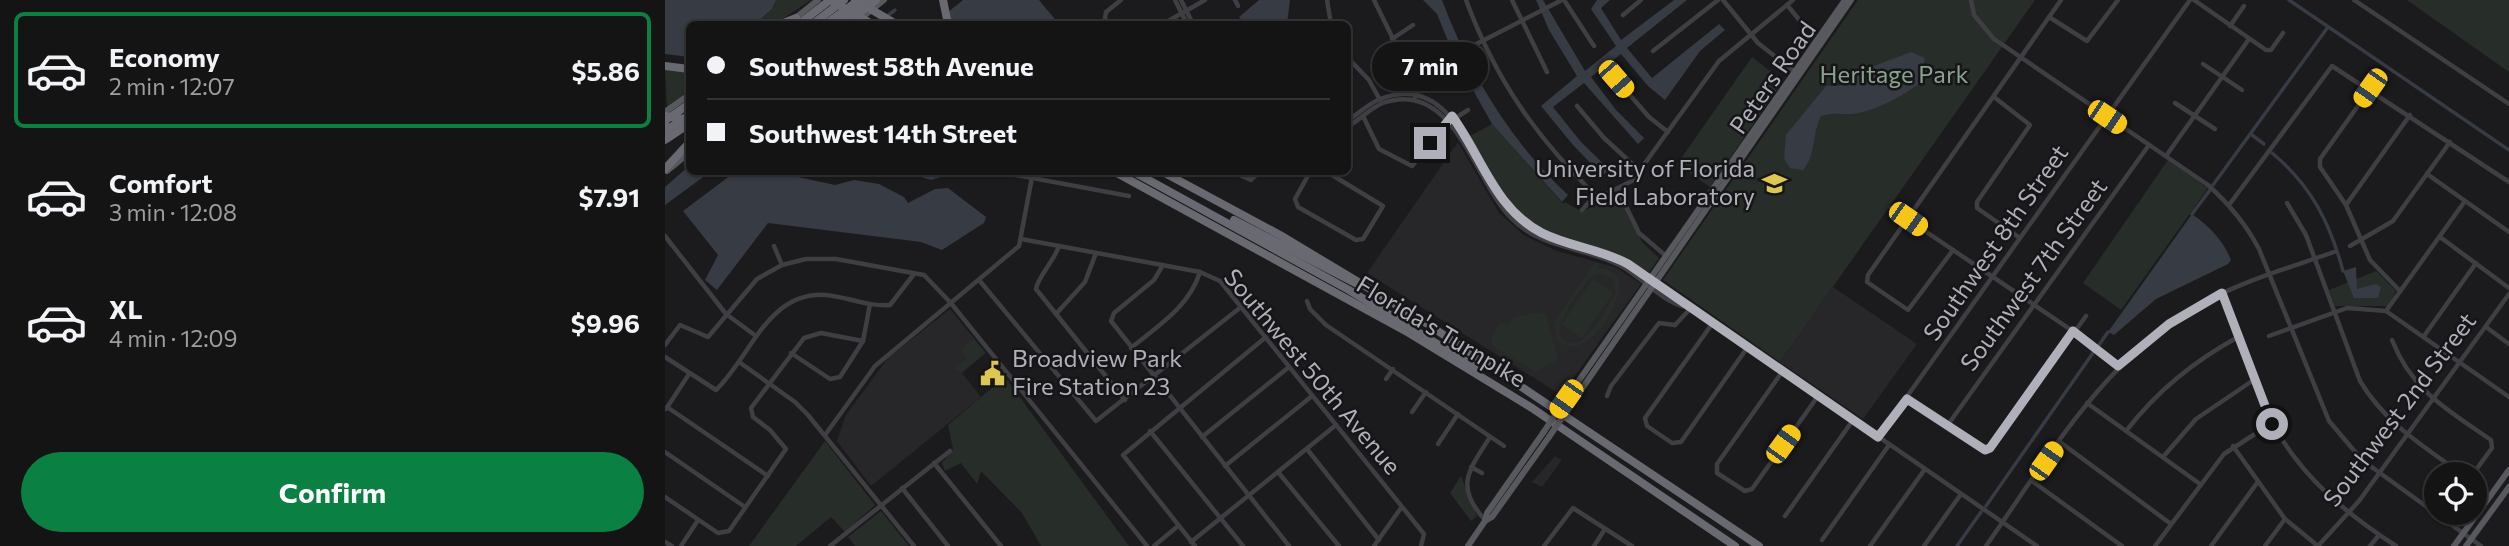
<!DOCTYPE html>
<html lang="en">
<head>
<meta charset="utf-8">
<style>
  body { margin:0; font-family:Commissioner,sans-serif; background:#1d1d1e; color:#f1f3f6; height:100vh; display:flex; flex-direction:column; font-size:26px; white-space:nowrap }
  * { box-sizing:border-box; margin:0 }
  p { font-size:23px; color:#9d9ea0 }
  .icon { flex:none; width:38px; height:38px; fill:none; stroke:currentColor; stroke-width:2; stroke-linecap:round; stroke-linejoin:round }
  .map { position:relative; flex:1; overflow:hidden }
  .drawer { display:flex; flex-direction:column; background:#141415; width:665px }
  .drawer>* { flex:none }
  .hud { position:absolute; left:21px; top:21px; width:665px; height:154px; border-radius:10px; box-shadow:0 2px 5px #0004,0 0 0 2px #333334; display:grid; align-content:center; height:154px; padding:0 21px; background:#141415 }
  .fabs { position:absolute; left:1759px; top:462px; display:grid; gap:14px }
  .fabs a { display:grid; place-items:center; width:63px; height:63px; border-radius:50%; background:#141415; box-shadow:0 2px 5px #0004,0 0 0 2px #333334; font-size:35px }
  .end { position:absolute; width:32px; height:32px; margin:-16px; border:9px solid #afb0ba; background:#111; box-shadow:0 0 0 4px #111 }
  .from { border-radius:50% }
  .bubble { position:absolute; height:49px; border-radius:24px; background:#141415; box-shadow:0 2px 5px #0004,0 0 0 2px #333334; font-size:23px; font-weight:700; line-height:49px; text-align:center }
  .car { position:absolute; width:21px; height:42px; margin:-21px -10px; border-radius:9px; box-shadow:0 0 5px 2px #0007; background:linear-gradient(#f5c518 24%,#345 0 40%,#f5c518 0 76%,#345 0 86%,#f5c518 0) }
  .hud b { display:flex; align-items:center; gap:24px; height:66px; font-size:26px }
  .hud b+b { border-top:2px solid #333334 }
  .hud i { width:18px; height:18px; background:#f1f3f6 }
  ul { padding:12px 0 0; list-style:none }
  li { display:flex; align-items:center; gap:21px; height:116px; margin:0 14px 10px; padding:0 7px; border:4px solid transparent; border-radius:10px }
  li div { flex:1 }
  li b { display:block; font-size:26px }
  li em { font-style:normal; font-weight:700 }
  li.selected { border-color:#0b8043 }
  li>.icon { width:63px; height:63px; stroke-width:1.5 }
  .action { display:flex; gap:14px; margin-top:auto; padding:14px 21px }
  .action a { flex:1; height:80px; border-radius:42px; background:#0b8043; color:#fff; font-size:28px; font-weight:700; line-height:80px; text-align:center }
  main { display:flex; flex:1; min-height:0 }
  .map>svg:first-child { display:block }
  .built { fill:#272729 }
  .green { fill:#272e29; fill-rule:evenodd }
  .water { fill:#363b44 }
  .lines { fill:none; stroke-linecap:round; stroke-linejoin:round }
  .canal { stroke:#363b44; stroke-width:3.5 }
  .minor { stroke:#3e3e43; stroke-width:4.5 }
  .major { stroke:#58595f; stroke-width:6 }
  .highway { stroke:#686971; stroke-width:8 }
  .major-bridge { stroke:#58595f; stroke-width:6 }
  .highway-bridge { stroke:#686971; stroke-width:8 }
  .route { stroke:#afb0ba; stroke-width:9 }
  .labels { text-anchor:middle; stroke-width:5; stroke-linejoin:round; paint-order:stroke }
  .park-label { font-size:24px; fill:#88a38e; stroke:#161517 }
  .street-label { font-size:24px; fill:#afb0ba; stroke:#161517 }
  .poi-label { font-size:24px; fill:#afb0ba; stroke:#161517; text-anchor:end }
</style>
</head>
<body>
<main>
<section class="drawer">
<ul>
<li class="selected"><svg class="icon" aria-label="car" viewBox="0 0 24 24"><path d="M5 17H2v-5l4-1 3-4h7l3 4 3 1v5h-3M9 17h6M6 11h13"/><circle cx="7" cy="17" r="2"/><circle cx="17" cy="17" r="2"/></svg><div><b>Economy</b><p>2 min · 12:07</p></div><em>$5.86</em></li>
<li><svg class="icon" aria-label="car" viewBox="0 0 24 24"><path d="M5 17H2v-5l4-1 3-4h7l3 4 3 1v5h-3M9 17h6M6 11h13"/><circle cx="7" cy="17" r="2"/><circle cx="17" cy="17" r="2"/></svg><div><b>Comfort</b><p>3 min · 12:08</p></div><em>$7.91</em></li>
<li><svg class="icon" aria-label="car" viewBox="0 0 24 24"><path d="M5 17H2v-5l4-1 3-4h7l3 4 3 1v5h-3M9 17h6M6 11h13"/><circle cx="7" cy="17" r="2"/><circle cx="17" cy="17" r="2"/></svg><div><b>XL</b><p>4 min · 12:09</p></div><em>$9.96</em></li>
</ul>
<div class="action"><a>Confirm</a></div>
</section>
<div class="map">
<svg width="1844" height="546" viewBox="0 0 1844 546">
  <rect width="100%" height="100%" fill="#1b1a1c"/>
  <g class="built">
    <polygon points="793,142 834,213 860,236 892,251 950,267 976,284 896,395 702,273"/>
    <polygon points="1168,287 1252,344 1198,419 1115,362"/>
    <polygon points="285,309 321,353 297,373 316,397 206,486 172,441 181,415 223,358"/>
    <polygon points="890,456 897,460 877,487 867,482"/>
  </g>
  <g class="green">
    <polygon points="111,0 146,0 110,24 90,24 107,9"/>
    <polygon points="1193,0 1370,0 1115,362 998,280"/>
    <polygon points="1742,0 1844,0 1844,72"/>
    <polygon points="1087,57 1118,81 1045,187 1012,164"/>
    <polygon points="0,69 24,73 24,92 2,108"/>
    <polygon points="827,124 898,204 900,202 917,212 951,193 955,195 977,242 994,258 984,272 955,256 886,235 853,214 833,189 803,137"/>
    <polygon points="1503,160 1543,188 1456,310 1418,283"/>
    <path d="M930,262L934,265L932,269H942L953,277C963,298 919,369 892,339L889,323ZM932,273L948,278L950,294C941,310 914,364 894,335C892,320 919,280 932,273Z"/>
    <polygon points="1711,271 1731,291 1723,306 1670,306 1664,290"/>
    <polygon points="928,279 948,293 917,338 897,324"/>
    <polygon points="877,312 881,315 893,359 870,372 828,346 826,338 835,322 843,325 849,317"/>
    <polygon points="309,339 320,353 296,372 290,368 302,358 296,350"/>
    <polygon points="340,377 464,546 376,546 357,513 316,471 312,484 296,463 280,471 277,463 288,449 283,425"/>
    <polygon points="160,441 210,505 180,532 166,517 131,546 84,546"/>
    <polygon points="796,476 812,516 806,521 785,493"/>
    <polygon points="216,511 244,546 190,546 183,537"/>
  </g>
  <g class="water">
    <polygon points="0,0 111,0 107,9 90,24 24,24 24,57 0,54"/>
    <polygon points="298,0 374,0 394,24 283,24 278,16"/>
    <polygon points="594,0 625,0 622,24 579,22 574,17"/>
    <path d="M758,0H777C804,73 846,142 903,195L897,202L827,124L789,56L772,14Z"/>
    <polygon points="871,0 878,0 920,71 951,46 926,9 932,0 945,0 936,8 956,40 1009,0 1022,0 962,48 987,78 1054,24 1060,30 1035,51 1000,100 983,86 956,54 926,77 951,110 979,138 973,144 919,83 888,107 916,142 946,171 937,175 908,145 876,106 912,76 884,30"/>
    <path d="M1246,52L1260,58L1255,83C1237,96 1216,108 1194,113C1181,116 1170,111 1156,116C1147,133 1151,156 1138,170L1125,168L1119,159L1121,135L1161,86H1174L1209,66Z"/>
    <polygon points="24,166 24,172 45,172 0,205 0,187"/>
    <polygon points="70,172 110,172 170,185 189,180 214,184 239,197 243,203 270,189 283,188 321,217 319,223 277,250 256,242 103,223 52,290 40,280 53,255 18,211"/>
    <polygon points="184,172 292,172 266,180 243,173 223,177"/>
    <path d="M1527,214C1543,225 1559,241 1566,260L1563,264L1491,299L1449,335L1443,332Z"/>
    <polygon points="1691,267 1692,289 1711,284 1716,287 1713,298 1689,298 1678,271"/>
  </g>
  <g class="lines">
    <g class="canal">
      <polyline points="1624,0 1844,150"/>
      <polyline points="212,24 230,10"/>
      <polyline points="1587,135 1599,144"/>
      <path d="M1607,153C1646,185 1665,223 1678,271"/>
      <polyline points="1548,185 1663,27"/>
      <polyline points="1527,214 1545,190"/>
      <polyline points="1434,345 1443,332"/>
      <polyline points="1321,506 1430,350"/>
      <polyline points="1292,546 1316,512"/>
    </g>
    <g class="minor">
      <polyline points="510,0 522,24"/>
      <polyline points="516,0 528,24"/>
      <polyline points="570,0 573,6"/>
      <polyline points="662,0 666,24"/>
      <polyline points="709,0 732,47 759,71"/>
      <path d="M801,0C831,81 872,138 933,198"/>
      <polyline points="847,0 882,72"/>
      <polyline points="899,0 929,46"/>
      <polyline points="1058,0 1093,43 1130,72"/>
      <path d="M1306,0L1309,15L1329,39L1543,185C1564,204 1581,224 1594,249L1664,421L1697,460L1816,546"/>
      <polyline points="1529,0 1601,50 1606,50 1618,33"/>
      <polyline points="1689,0 1844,104"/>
      <polyline points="1122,5 1136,22"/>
      <polyline points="958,15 976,0"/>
      <polyline points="1384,17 1422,41 1453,0"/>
      <polyline points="443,24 440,18 441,12 456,0"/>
      <polyline points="498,24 540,0"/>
      <polyline points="1565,26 1579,6"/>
      <polyline points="727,39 748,25"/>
      <polyline points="988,51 1053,0"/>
      <polyline points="682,57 704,80 715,100"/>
      <polyline points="1538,64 1577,90"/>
      <polyline points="951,79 984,117 1003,132"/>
      <polyline points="1705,89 1655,159 1655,167 1681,205 1705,260 1735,291"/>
      <polyline points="750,97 759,71 897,0"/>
      <polyline points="1329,97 1365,125 1312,202 1312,208 1355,238"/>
      <polyline points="1510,103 1550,129"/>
      <polyline points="912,106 939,138 975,171"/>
      <polyline points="698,116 714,149 747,166 784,119"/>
      <polyline points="789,119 803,110"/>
      <path d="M682,121C693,114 702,105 713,100C792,65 812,183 855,219C887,245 928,245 963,264L1372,546"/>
      <path d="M682,127C695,120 705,108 718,103C789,78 809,181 846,218C877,250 922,247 958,267C977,278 999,303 1021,307"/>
      <polyline points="1501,156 1584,39"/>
      <polyline points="568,172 586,180 594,172"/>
      <polyline points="645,172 630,199 633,207 691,240 698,239 718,206 662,172"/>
      <polyline points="340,173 464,196"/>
      <polyline points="1762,174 1844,232"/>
      <polyline points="953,190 974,233 1001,256"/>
      <path d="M1622,203L1641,235L1695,381C1720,423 1758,446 1797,474"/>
      <polyline points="1564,205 1667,66 1844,182"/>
      <polyline points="1681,205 1745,115"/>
      <polyline points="1226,208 1424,342 1453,366"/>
      <polyline points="917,210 924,202 967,181 1054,61 1128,0"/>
      <polyline points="0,236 61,314 91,336"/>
      <polyline points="1775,237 1844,288"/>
      <polyline points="356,239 535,272 555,281 759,534 756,546"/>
      <polyline points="109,246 117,265"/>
      <path d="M394,246C389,261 372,278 371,289L460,400"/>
      <polyline points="1685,246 1728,221 1785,142"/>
      <polyline points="1288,250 1243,310 1202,282 1203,275 1396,0"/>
      <polyline points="498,265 489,280 449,313 446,321 624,546"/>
      <polyline points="314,280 431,421 576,307"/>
      <path d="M1557,293L1607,423C1638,478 1679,512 1731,546"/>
      <polyline points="642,301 645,309 661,325 839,446"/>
      <polyline points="1721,311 1800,201"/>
      <polyline points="391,314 420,282 431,253"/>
      <polyline points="1047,324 980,418 982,426 1007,443 1016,442 1082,348"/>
      <polyline points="1010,325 1025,309"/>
      <polyline points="1821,327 1844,344"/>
      <polyline points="1604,336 1682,308 1721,311 1844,397"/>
      <polyline points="1759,336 1811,263"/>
      <path d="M1727,340C1747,391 1783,410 1826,440L1827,448L1808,474"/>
      <polyline points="0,345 15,325 43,337 92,279 117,265 141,259 171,259 259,275 285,302 482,546"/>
      <path d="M466,348C494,325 524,307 535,272"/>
      <polyline points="126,353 165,379 175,377 198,341 205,304"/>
      <path d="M0,357L51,390C86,357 102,291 161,295C183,297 203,307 225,305L249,274"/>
      <polyline points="74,362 130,402 143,415 249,546"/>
      <polyline points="1117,372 1052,464 1052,473 1080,491 1087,489 1153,396"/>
      <polyline points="721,379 728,369"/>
      <polyline points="942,396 946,386 994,323 1010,325"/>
      <polyline points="1242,399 1316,449 1325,448 1421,316"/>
      <polyline points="1422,403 1535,484"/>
      <polyline points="2,407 103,476"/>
      <polyline points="1,409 24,374"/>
      <polyline points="747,412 761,392"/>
      <polyline points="1282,426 1484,145"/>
      <polyline points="485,431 578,546"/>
      <path d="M1461,431C1493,390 1528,362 1573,337"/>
      <polyline points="160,435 210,366 354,246 368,172"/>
      <polyline points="537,437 624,367"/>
      <polyline points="1213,437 1525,0"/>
      <polyline points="1395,442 1506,524"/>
      <polyline points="773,444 793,414"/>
      <polyline points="1568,446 1620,519 1653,546"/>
      <polyline points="642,449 714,540"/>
      <polyline points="0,452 80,507"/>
      <polyline points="1498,457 1531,419 1590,379"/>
      <polyline points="269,463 336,546"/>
      <polyline points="560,466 647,396"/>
      <polyline points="806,467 817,473"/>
      <polyline points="613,472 674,546"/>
      <polyline points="1367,481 1457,546"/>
      <polyline points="237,488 283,546"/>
      <polyline points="0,497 53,533 64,531 121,449 105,430 88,417 86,408 139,338 156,333 198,341"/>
      <polyline points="1120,516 1188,420"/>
      <path d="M820,520C789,486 804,470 825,437"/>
      <polyline points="1157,540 1224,445"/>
      <polyline points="0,542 7,546"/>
      <polyline points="526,542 671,425"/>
      <polyline points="16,546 33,520"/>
      <polyline points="165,546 285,451"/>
      <polyline points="489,546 513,526"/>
      <polyline points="530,546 458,455 601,337"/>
      <polyline points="709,546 736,508"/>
      <polyline points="879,546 908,508 967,546"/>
      <polyline points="929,546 940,529"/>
      <polyline points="1205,546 1260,469"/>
      <polyline points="1259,546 1296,494"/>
      <path d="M1321,546C1383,458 1438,359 1535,305C1576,281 1624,268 1669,252"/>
      <polyline points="1490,546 1559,454 1607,423"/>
      <polyline points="1546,546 1592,483"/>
      <polyline points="1600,546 1620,519"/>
      <polyline points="1653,546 1694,501 1844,294"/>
      <polyline points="1705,546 1714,535"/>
    </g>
    <g class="major">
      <polyline points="129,19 153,0"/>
      <polyline points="189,24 219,0"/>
      <polyline points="0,112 24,95"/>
      <polyline points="2,171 24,153"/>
      <polyline points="901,399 1180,0"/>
      <polyline points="907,403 1186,0"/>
      <polyline points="820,521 822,513 878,433"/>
      <polyline points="803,546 820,521 827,517 884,437"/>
      <polyline points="1789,546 1844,470"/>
      <polyline points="1801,546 1844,487"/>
    </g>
    <g class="highway">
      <polyline points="278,0 283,24"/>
      <polyline points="116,24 131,18"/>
      <polyline points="134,24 165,0"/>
      <polyline points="148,24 179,0"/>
      <polyline points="161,24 194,0"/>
      <polyline points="172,24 200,0"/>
      <polyline points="180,24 211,0"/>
      <polyline points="0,66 24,69"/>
      <polyline points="4,118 24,104"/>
      <polyline points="0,131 24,115"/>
      <polyline points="0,140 24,124"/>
      <polyline points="0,169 24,143"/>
      <polyline points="450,172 744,333 867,408 1070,546"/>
      <polyline points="469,172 684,290 813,369"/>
      <polyline points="498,172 615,235 755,319 1094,546"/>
      <polyline points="569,220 694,285"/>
    </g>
    <g class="major-bridge">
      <polyline points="878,433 901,399"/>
      <polyline points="884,437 907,403"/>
    </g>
    <g class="highway-bridge">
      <polyline points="165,0 207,24"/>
      <polyline points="190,0 231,24"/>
      <polyline points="0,116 24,120"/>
      <polyline points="0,119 0,134"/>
    </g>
  </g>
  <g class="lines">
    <path class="route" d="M765,143L787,116C817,157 830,209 877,233C905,247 936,249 963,264L1213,437L1242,399L1320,450L1325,448L1408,331L1453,366L1504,324L1557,293L1607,424"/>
  </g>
  <defs>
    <symbol id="university-bare" viewBox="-9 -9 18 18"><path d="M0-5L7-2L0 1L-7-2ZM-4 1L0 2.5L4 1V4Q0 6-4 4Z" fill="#ddc752" stroke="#161517" stroke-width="2.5" paint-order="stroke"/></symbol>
    <symbol id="civic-bare" viewBox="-9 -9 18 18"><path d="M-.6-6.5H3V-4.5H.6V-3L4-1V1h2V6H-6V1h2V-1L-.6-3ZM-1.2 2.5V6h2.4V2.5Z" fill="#ddc752" stroke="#161517" stroke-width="2.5" paint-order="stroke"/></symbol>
  </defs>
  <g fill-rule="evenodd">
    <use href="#university-bare" x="1092" y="166" width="35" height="35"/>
    <use href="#civic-bare" x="310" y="356" width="35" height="35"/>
  </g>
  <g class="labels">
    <g class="park-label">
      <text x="1229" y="83">Heritage Park</text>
    </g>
    <g class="street-label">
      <text transform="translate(1108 78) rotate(-55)" y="8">Peters Road</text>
      <text transform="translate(1331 243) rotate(-55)" y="8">Southwest 8th Street</text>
      <text transform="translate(1369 275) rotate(-54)" y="8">Southwest 7th Street</text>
      <text transform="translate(776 332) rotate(31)" y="8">Florida's Turnpike</text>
      <text transform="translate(647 372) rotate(50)" y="8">Southwest 50th Avenue</text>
      <text transform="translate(1735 410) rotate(-53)" y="8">Southwest 2nd Street</text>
    </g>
    <g class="poi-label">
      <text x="1090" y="177">University of Florida<tspan x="1090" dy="28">Field Laboratory</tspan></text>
      <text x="347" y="367" text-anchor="start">Broadview Park<tspan x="347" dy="28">Fire Station 23</tspan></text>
    </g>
  </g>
</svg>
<div class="fabs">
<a><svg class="icon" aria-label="locate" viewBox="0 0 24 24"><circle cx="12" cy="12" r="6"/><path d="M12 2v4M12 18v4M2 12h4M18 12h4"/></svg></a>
</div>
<i class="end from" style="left:1607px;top:424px"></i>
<i class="end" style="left:765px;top:143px"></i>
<div class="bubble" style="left:707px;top:42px;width:116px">7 min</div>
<i class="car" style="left:951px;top:79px;rotate:139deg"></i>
<i class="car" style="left:1705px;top:88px;rotate:215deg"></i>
<i class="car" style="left:1442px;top:117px;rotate:124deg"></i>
<i class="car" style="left:1243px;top:219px;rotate:125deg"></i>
<i class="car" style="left:901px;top:399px;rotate:215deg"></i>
<i class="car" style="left:1118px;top:444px;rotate:36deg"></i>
<i class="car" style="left:1381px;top:461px;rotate:35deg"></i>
<div class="hud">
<b><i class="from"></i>Southwest 58th Avenue</b>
<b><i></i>Southwest 14th Street</b>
</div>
</div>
</main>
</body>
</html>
